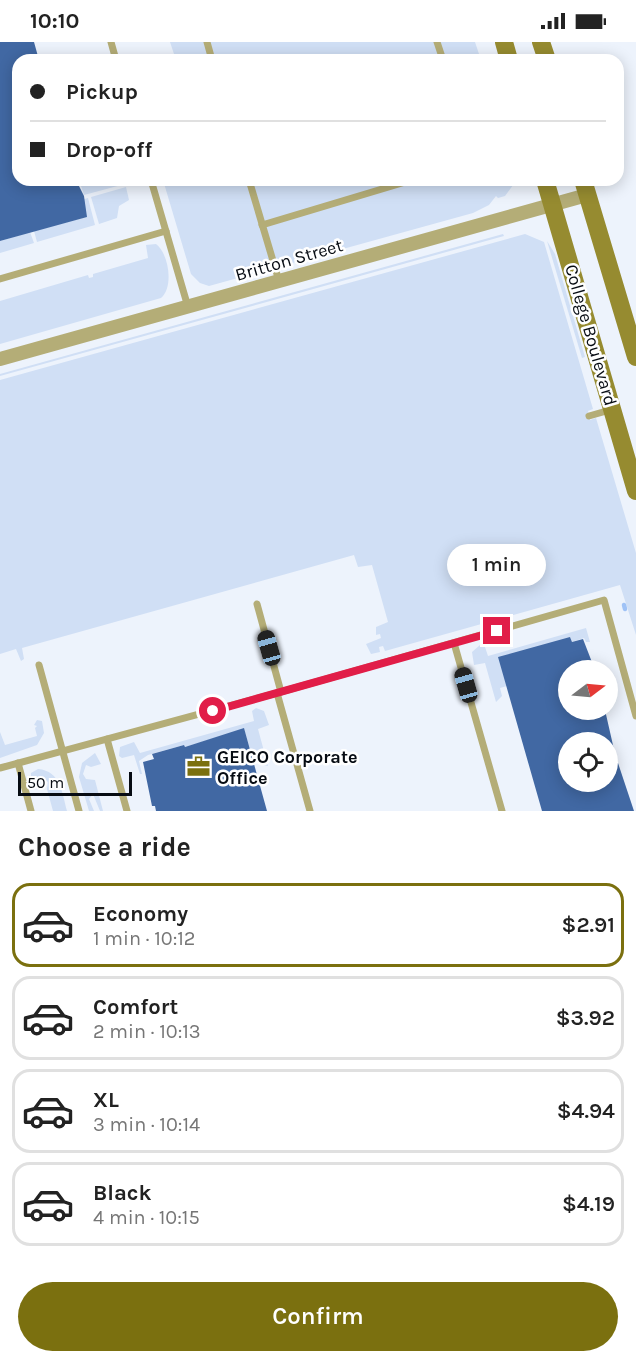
<!DOCTYPE html>
<html lang="en">
<head>
<meta charset="utf-8">
<style>
  body { margin:0; font-family:Karla,sans-serif; background:#f2f2f2; color:#222; height:100vh; display:flex; flex-direction:column; font-size:22px; white-space:nowrap }
  * { box-sizing:border-box; margin:0 }
  p { font-size:20px; color:#767676 }
  .icon { flex:none; width:33px; height:33px; fill:none; stroke:currentColor; stroke-width:2; stroke-linecap:round; stroke-linejoin:round }
  .map { position:relative; height:769px; overflow:hidden }
  .details { display:flex; flex-direction:column; background:#fff; flex:1 }
  .details>* { flex:none }
  .top-card { position:absolute; left:12px; top:12px; width:612px; height:132px; border-radius:18px; box-shadow:0 3px 15px #0003; display:grid; align-content:center; height:132px; padding:0 18px; background:#fff }
  .needle { width:39px; rotate:74deg }
  .buttons { position:absolute; left:558px; top:618px; display:grid; gap:12px }
  .buttons a { display:grid; place-items:center; width:60px; height:60px; border-radius:50%; background:#fff; box-shadow:0 3px 15px #0003; font-size:30px }
  .scale { position:absolute; left:18px; bottom:15px; width:114px; box-sizing:border-box; padding-left:6px; border:3px solid #070c13; border-top:0; font-size:16px; line-height:21px; white-space:nowrap; color:#070c13; -webkit-text-stroke:4px #fff; paint-order:stroke }
  .end { position:absolute; width:27px; height:27px; margin:-14px; border:8px solid #e11d48; background:#fff; box-shadow:0 0 0 3px #fff }
  .from { border-radius:50% }
  .bubble { position:absolute; height:42px; border-radius:21px; background:#fff; box-shadow:0 3px 15px #0003; font-size:20px; font-weight:600; line-height:42px; text-align:center }
  .car { position:absolute; width:18px; height:36px; margin:-18px -9px; border-radius:8px; box-shadow:0 0 4px 2px #0007; background:linear-gradient(#222 24%,#8ab4d8 0 40%,#222 0 76%,#8ab4d8 0 86%,#222 0) }
  .top-card b { display:flex; align-items:center; gap:21px; height:57px; font-size:22px }
  .top-card b+b { border-top:2px solid #e0e0e0 }
  .top-card i { width:15px; height:15px; background:#222 }
  ul { padding:0; list-style:none }
  li { display:flex; align-items:center; gap:18px; height:84px; margin:0 12px 9px; padding:0 6px; border:3px solid #e0e0e0; border-radius:18px }
  li div { flex:1 }
  li b { display:block; font-size:22px }
  li em { font-style:normal; font-weight:600 }
  li.selected { border-color:#7b700f }
  li>.icon { width:54px; height:54px; stroke-width:1.5 }
  h2 { padding:0 18px; font-size:27px; line-height:72px }
  .cta { display:flex; gap:12px; margin-top:auto; padding:12px 18px }
  .cta a { flex:1; height:69px; border-radius:36px; background:#7b700f; color:#fff; font-size:24px; font-weight:600; line-height:69px; text-align:center }
  .status { display:flex; justify-content:space-between; align-items:center; height:42px; padding:0 30px; background:#fff; direction:ltr }
  .status svg { height:16px; fill:currentColor }
  .map>svg:first-child { display:block }
  .green { fill:#d0dff5 }
  .lines { fill:none; stroke-linecap:round; stroke-linejoin:round }
  .stream { stroke:#9fc2f6; stroke-width:4.5 }
  .building { fill:#4168a3; fill-rule:evenodd }
  .service { stroke:#b4ad77; stroke-width:7 }
  .minor { stroke:#b4ad77; stroke-width:14 }
  .secondary { stroke:#968b30; stroke-width:18 }
  .route { stroke:#e11d48; stroke-width:8 }
  .labels { text-anchor:middle; stroke-width:5; stroke-linejoin:round; paint-order:stroke }
  .street-label { font-size:18px; fill:#070c13; stroke:#fff }
  .poi-label { font-size:18px; font-weight:bold; fill:#070c13; stroke:#fff; text-anchor:start }
</style>
</head>
<body>
<div class="status"><b>10:10</b><svg viewBox="0 0 49 12"><path d="M0 12V9h3v3zM5 12V6h3v6zM10 12V3h3v9zM15 12V0h3v12zM26 1h20v11H26zM47 4h2v5h-2z"/></svg></div>
<div class="map">
<svg width="636" height="769" viewBox="0 0 636 769">
  <rect width="100%" height="100%" fill="#edf3fc"/>
  <g class="green">
    <polygon points="170,0 475,0 481,18 176,18"/>
    <polygon points="79,138 123,138 125,142 84,153"/>
    <polygon points="163,138 516,138 516,139 505,154 498,156 496,154 489,163 473,171 209,244 200,241 191,232"/>
    <polygon points="126,145 129,158 119,164 117,176 99,182 91,155"/>
    <polygon points="88,156 95,183 37,200 34,189 86,175 81,158"/>
    <polygon points="30,190 34,201 0,211 0,199"/>
    <polygon points="503,192 504,194 0,334 0,332"/>
    <polygon points="525,192 544,200 593,367 588,369 590,378 596,376 636,511 636,593 620,543 385,609 383,604 379,605 380,610 371,612 366,602 381,596 380,592 376,593 376,585 388,580 372,523 358,525 354,513 22,606 24,617 21,619 16,607 0,612 0,338"/>
    <polygon points="547,199 555,212 585,315 582,316"/>
    <path d="M156,202C169,212 174,245 161,256L0,302V259L88,233L89,236L93,235V232L148,216L146,203Z"/>
    <polygon points="586,586 590,600 586,600 584,596 572,600 570,595 507,644 500,646 502,654 496,660 485,621 474,623 472,610 480,603 485,605 488,614"/>
    <polygon points="256,666 264,669 269,683 258,687 268,724 259,722 257,713 252,714 244,687 185,705 184,703 148,713 139,719 142,732 140,732 134,713 122,716 119,714 120,705 134,700 140,711 254,679 252,669"/>
    <polygon points="37,678 42,679 44,691 37,703 0,716 0,690 5,703 37,694 35,686 37,684 34,683"/>
    <polygon points="95,711 101,722 91,725 86,723 83,732 86,737 95,738 103,769 100,769 93,752 89,757 94,769 89,769 79,735 82,721"/>
    <path d="M38,727C61,729 62,751 67,769H53L47,747L48,740L44,737L34,739L31,737V731Z"/>
  </g>
  <g class="lines">
    <polyline class="stream" points="624,563 625,567"/>
  </g>
  <g class="building">
    <polygon points="0,0 34,0 39,18 18,18 18,138 76,138 84,154 87,175 0,199"/>
    <path d="M570,595L572,600L583,597L595,628H568V668H605L615,712L634,769H542L498,615ZM568,700H608V740H568Z"/>
    <polygon points="244,686 267,769 156,769 155,764 152,764 143,720 154,717 152,712 184,703 185,705"/>
  </g>
  <g class="lines">
    <g class="service">
      <polyline points="111,0 116,18"/>
      <polyline points="207,0 212,18"/>
      <polyline points="437,0 443,18"/>
      <polyline points="151,138 188,265"/>
      <polyline points="249,138 279,239"/>
      <polyline points="262,183 412,138"/>
      <polyline points="0,237 166,189"/>
      <polyline points="589,374 610,368"/>
      <polyline points="257,562 281,650"/>
      <polyline points="454,601 502,769"/>
      <polyline points="39,623 79,769"/>
      <polyline points="277,651 310,769"/>
      <polyline points="107,697 127,769"/>
      <polyline points="18,721 31,769"/>
      <polyline points="0,726 277,651 604,558 636,674"/>
    </g>
    <polyline class="minor" points="0,317 587,153"/>
    <g class="secondary">
      <polyline points="504,0 509,18"/>
      <polyline points="541,0 547,18"/>
      <polyline points="545,138 636,449"/>
      <polyline points="583,138 636,315"/>
    </g>
  </g>
  <g class="lines">
    <polyline class="route" points="213,669 497,589"/>
  </g>
  <defs>
    <symbol id="office-bare" viewBox="-9 -9 18 18"><path d="M-6-3h4V-5.5h4V-3h4V5H-6ZM-1-4.5V-3h2v-1.5ZM-6 0V1H6V0Z" fill="#7b700f" stroke="#fff" stroke-width="2.5" paint-order="stroke"/></symbol>
  </defs>
  <g fill-rule="evenodd">
    <use href="#office-bare" x="182" y="708" width="33" height="33"/>
  </g>
  <g class="labels">
    <g class="street-label">
      <text transform="translate(289 218) rotate(-16)" y="6">Britton Street</text>
      <text transform="translate(591 293) rotate(74)" y="6">College Boulevard</text>
    </g>
    <g class="poi-label">
      <text x="217" y="721">GEICO Corporate<tspan x="217" dy="21">Office</tspan></text>
    </g>
  </g>
</svg>
<div class="buttons">
<a><svg class="needle" viewBox="-14 -14 28 28"><path d="M0-13l5 13h-10z" fill="#e53935"/><path d="M0 13l5-13h-10z" fill="#767676"/></svg></a>
<a><svg class="icon" aria-label="locate" viewBox="0 0 24 24"><circle cx="12" cy="12" r="6"/><path d="M12 2v4M12 18v4M2 12h4M18 12h4"/></svg></a>
</div>
<div class="scale">50 m</div>
<i class="end from" style="left:213px;top:669px"></i>
<i class="end" style="left:497px;top:589px"></i>
<div class="bubble" style="left:447px;top:502px;width:99px">1 min</div>
<i class="car" style="left:269px;top:606px;rotate:344deg"></i>
<i class="car" style="left:466px;top:643px;rotate:344deg"></i>
<div class="top-card">
<b><i class="from"></i>Pickup</b>
<b><i></i>Drop-off</b>
</div>
</div>
<section class="details">
<h2>Choose a ride</h2>
<ul>
<li class="selected"><svg class="icon" aria-label="car" viewBox="0 0 24 24"><path d="M5 17H2v-5l4-1 3-4h7l3 4 3 1v5h-3M9 17h6M6 11h13"/><circle cx="7" cy="17" r="2"/><circle cx="17" cy="17" r="2"/></svg><div><b>Economy</b><p>1 min · 10:12</p></div><em>$2.91</em></li>
<li><svg class="icon" aria-label="car" viewBox="0 0 24 24"><path d="M5 17H2v-5l4-1 3-4h7l3 4 3 1v5h-3M9 17h6M6 11h13"/><circle cx="7" cy="17" r="2"/><circle cx="17" cy="17" r="2"/></svg><div><b>Comfort</b><p>2 min · 10:13</p></div><em>$3.92</em></li>
<li><svg class="icon" aria-label="car" viewBox="0 0 24 24"><path d="M5 17H2v-5l4-1 3-4h7l3 4 3 1v5h-3M9 17h6M6 11h13"/><circle cx="7" cy="17" r="2"/><circle cx="17" cy="17" r="2"/></svg><div><b>XL</b><p>3 min · 10:14</p></div><em>$4.94</em></li>
<li><svg class="icon" aria-label="car" viewBox="0 0 24 24"><path d="M5 17H2v-5l4-1 3-4h7l3 4 3 1v5h-3M9 17h6M6 11h13"/><circle cx="7" cy="17" r="2"/><circle cx="17" cy="17" r="2"/></svg><div><b>Black</b><p>4 min · 10:15</p></div><em>$4.19</em></li>
</ul>
<div class="cta"><a>Confirm</a></div>
</section>
</body>
</html>
